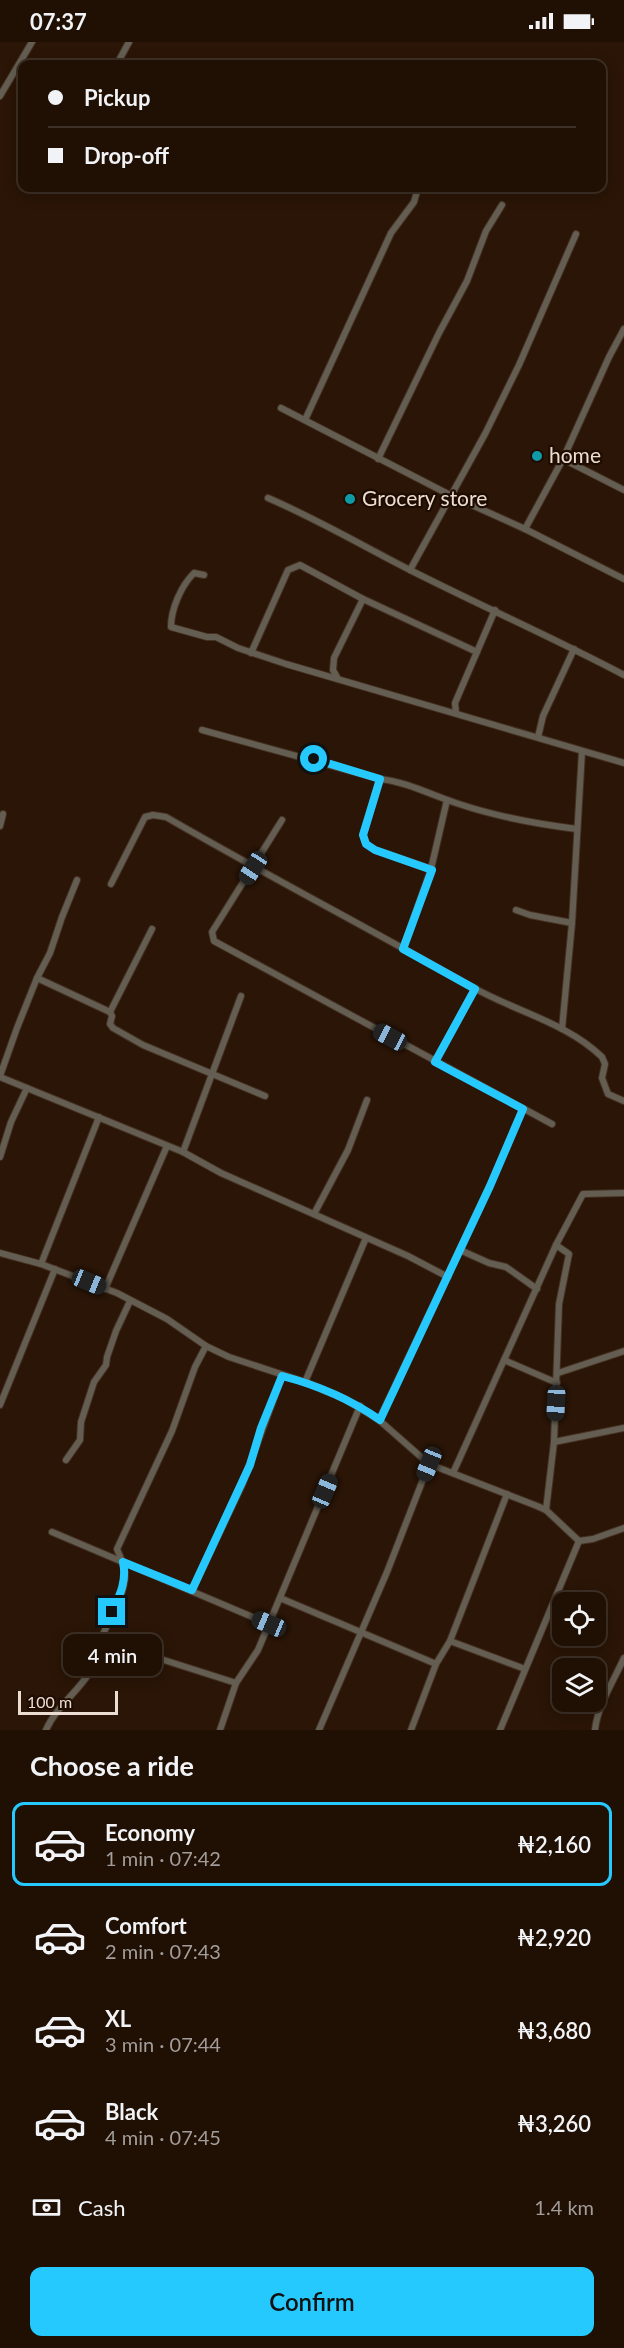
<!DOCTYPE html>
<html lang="en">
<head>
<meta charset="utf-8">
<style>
  body { margin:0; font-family:Lato,sans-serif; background:#28190e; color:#f1f3f6; height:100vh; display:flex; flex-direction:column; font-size:22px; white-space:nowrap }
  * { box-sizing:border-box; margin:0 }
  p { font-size:20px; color:#a29d9a }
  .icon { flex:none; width:33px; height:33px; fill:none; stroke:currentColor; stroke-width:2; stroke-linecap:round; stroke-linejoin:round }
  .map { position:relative; height:1688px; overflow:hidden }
  .details { display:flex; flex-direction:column; background:#201004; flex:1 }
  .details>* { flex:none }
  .top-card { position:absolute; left:18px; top:18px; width:588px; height:132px; border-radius:12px; box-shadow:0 3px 15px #0003,0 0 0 2px #3d3026; display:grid; align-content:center; height:132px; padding:0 30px; background:#201004 }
  .buttons { position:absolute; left:552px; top:1550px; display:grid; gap:12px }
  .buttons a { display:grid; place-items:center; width:54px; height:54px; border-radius:12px; background:#201004; box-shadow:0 3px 15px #0003,0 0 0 2px #3d3026; font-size:30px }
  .scale { position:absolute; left:18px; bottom:15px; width:100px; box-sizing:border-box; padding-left:6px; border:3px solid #ecddd3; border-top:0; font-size:16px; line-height:21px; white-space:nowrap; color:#ecddd3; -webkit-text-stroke:4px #1f0c01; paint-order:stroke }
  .end { position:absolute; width:27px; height:27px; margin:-14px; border:8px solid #25c9fe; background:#111; box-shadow:0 0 0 3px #111 }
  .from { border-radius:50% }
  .bubble { position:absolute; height:42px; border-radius:12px; background:#201004; box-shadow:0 3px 15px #0003,0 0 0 2px #3d3026; font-size:20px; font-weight:600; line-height:42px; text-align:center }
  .car { position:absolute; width:18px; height:36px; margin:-18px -9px; border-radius:8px; box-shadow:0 0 4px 2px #0007; background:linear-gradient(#222 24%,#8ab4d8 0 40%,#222 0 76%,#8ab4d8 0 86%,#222 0) }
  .top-card b { display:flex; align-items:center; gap:21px; height:57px; font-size:22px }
  .top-card b+b { border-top:2px solid #3d3026 }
  .top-card i { width:15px; height:15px; background:#f1f3f6 }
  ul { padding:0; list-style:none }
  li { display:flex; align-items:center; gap:18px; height:84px; margin:0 12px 9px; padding:0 18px; border:3px solid transparent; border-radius:12px }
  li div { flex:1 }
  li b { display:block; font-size:22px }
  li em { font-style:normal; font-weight:600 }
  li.current { border-color:#25c9fe }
  li>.icon { width:54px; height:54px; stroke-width:1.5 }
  h2 { padding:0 30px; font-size:27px; line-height:72px }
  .pay { display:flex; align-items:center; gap:15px; height:66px; padding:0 30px; font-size:22px }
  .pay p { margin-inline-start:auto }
  .primary-button { display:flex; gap:12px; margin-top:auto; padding:12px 30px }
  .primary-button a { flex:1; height:69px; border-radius:12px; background:#25c9fe; color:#111; font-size:24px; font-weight:600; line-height:69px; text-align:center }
  .status { display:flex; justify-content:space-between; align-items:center; height:42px; padding:0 30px; background:#201004; direction:ltr }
  .status svg { height:16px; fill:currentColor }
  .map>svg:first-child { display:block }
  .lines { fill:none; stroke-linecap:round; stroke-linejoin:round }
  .minor-casing { stroke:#453123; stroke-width:8 }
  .minor { stroke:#645e52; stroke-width:6 }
  .route { stroke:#25c9fe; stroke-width:8 }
  .culture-dot { fill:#0f9aa8; stroke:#1f0c01; stroke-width:2 }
  .labels { text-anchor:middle; stroke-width:4.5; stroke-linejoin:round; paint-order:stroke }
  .poi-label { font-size:21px; fill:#ecddd3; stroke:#1f0c01; text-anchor:start }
</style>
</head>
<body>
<div class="status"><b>07:37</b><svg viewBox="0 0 49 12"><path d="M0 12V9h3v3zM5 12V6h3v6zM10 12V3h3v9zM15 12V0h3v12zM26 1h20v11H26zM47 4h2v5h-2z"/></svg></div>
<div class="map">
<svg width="624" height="1688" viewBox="0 0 624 1688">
  <rect width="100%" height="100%" fill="#2a1506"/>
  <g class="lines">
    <defs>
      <g id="minor">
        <polyline points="117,22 129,0"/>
        <polyline points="0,54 32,0"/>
        <polyline points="281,366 452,454 525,487 624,537"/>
        <polyline points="305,378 391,191 414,160 418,146"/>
        <polyline points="378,417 439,291 467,239 486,189 502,163"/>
        <polyline points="563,417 624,448"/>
        <path d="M268,456C317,477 363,504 410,528C481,564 554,596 624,633"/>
        <polyline points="525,487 563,417 609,315 624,287"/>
        <polyline points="410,528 485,392 519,323 576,192"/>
        <path d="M204,533L194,531C181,544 171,567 171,585L207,595H216L238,606L286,622L624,721"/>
        <polyline points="251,611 288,528 300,523 363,557 477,610"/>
        <polyline points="338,637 333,628 334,616 363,557"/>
        <polyline points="456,671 455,661 495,568"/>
        <path d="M202,688L380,737C408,740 433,754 459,762C498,775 537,782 577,787"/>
        <polyline points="538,695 543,674 574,607"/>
        <polyline points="380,737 363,793 366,802 375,808 431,827"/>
        <polyline points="282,778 212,890 214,899 552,1082"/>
        <polyline points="0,784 3,772"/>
        <path d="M111,842L145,775L153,773L166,775C268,834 372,888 474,946C515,969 567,981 602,1015L605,1022L602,1036L608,1052L624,1059"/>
        <polyline points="516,868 530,873 572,881"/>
        <polyline points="403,907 431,827 447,758"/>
        <polyline points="37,936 110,970 112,974 110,982 113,986 143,1003 265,1054"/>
        <polyline points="110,970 152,887"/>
        <polyline points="562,987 572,881 582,709"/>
        <polyline points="435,1020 475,947"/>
        <polyline points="0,1034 17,986 37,936 50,911 62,875 77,838"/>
        <polyline points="0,1035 183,1110 221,1131 408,1214 448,1235"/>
        <polyline points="183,1110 241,954"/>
        <polyline points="0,1115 11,1080 27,1046"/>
        <polyline points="314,1172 348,1108 367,1058"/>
        <polyline points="460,1208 489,1221 506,1225 537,1247"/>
        <polyline points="0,1211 41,1222 117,1251 167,1277 206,1304 229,1315 305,1340 345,1357 379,1378 429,1422 537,1464 546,1468 579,1499"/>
        <polyline points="41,1222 99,1075"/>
        <polyline points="105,1247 167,1104"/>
        <polyline points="504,1318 557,1341"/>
        <polyline points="558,1331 624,1309"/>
        <polyline points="305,1340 366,1196"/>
        <polyline points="0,1363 55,1227"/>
        <polyline points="379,1378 490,1144 523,1067"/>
        <polyline points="554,1400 624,1386"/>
        <polyline points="66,1418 80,1398 81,1380 94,1340 106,1323 107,1315 116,1289 130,1259"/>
        <polyline points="453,1431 556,1203 583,1152 624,1151"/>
        <polyline points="546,1468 554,1400 559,1262 569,1212 556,1203"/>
        <polyline points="52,1490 269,1582"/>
        <polyline points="192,1548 242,1443 282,1334"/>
        <polyline points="280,1556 436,1622"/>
        <polyline points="101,1598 236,1641"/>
        <polyline points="450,1599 525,1627"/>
        <path d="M46,1688C55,1667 75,1652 88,1633C95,1624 95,1613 99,1602C106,1582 125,1554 125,1533C125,1523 120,1515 117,1507L172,1389L195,1325L206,1304"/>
        <polyline points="220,1688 236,1641 258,1608 360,1364"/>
        <polyline points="319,1688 387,1530 429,1422"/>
        <polyline points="411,1688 436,1622 450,1599 507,1452"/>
        <polyline points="500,1688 579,1499 593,1497 624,1486"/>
        <path d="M595,1688C597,1665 614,1638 624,1616"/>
      </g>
    </defs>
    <use href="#minor" class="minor-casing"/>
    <use href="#minor" class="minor"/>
  </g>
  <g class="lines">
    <path class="route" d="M112,1570C120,1553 127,1539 123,1520L192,1548L250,1423L261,1386L282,1334C317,1343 350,1357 380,1378L490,1144L523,1067L435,1020L475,947L403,907L432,828L375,808L366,802L363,793L380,737L314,717"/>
  </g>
  <g class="culture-dot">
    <circle cx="537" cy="414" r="6"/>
    <circle cx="350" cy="457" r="6"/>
  </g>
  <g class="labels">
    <g class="poi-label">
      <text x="549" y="421">home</text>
      <text x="362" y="464">Grocery store</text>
    </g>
  </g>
</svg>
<div class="buttons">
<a><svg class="icon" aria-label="locate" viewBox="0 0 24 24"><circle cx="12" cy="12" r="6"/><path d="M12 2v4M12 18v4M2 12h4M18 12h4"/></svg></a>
<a><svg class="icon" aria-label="layers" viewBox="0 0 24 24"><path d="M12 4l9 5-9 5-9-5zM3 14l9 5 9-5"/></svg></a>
</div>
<div class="scale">100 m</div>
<i class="end from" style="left:314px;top:717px"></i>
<i class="end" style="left:112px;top:1570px"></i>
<div class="bubble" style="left:63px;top:1592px;width:99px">4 min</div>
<i class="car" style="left:253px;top:826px;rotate:213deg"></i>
<i class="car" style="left:390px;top:995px;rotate:298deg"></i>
<i class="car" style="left:89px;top:1240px;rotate:112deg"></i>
<i class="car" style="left:556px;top:1361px;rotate:183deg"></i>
<i class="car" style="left:429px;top:1422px;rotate:202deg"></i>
<i class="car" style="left:325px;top:1449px;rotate:23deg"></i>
<i class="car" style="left:269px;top:1582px;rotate:293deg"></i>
<div class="top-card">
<b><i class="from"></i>Pickup</b>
<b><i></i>Drop-off</b>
</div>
</div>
<section class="details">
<h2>Choose a ride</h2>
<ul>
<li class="current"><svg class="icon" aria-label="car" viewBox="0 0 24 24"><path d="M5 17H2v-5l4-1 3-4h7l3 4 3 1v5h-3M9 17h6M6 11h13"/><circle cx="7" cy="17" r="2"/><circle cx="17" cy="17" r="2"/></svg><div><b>Economy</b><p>1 min · 07:42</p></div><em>₦2,160</em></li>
<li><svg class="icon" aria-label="car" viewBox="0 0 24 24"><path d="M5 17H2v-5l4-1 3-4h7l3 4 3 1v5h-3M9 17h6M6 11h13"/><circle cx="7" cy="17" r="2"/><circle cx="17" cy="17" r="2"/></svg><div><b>Comfort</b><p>2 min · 07:43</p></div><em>₦2,920</em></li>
<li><svg class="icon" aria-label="car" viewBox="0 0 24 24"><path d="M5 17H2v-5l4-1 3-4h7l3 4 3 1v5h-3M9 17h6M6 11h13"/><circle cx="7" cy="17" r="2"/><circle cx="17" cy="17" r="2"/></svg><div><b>XL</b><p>3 min · 07:44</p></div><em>₦3,680</em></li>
<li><svg class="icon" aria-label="car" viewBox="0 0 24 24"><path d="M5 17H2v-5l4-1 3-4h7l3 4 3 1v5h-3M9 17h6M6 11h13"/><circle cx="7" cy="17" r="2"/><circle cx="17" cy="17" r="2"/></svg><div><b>Black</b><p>4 min · 07:45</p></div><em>₦3,260</em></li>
</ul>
<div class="pay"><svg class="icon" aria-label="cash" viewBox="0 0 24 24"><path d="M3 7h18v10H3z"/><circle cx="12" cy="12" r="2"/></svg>Cash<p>1.4 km</p></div>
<div class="primary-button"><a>Confirm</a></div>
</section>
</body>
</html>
